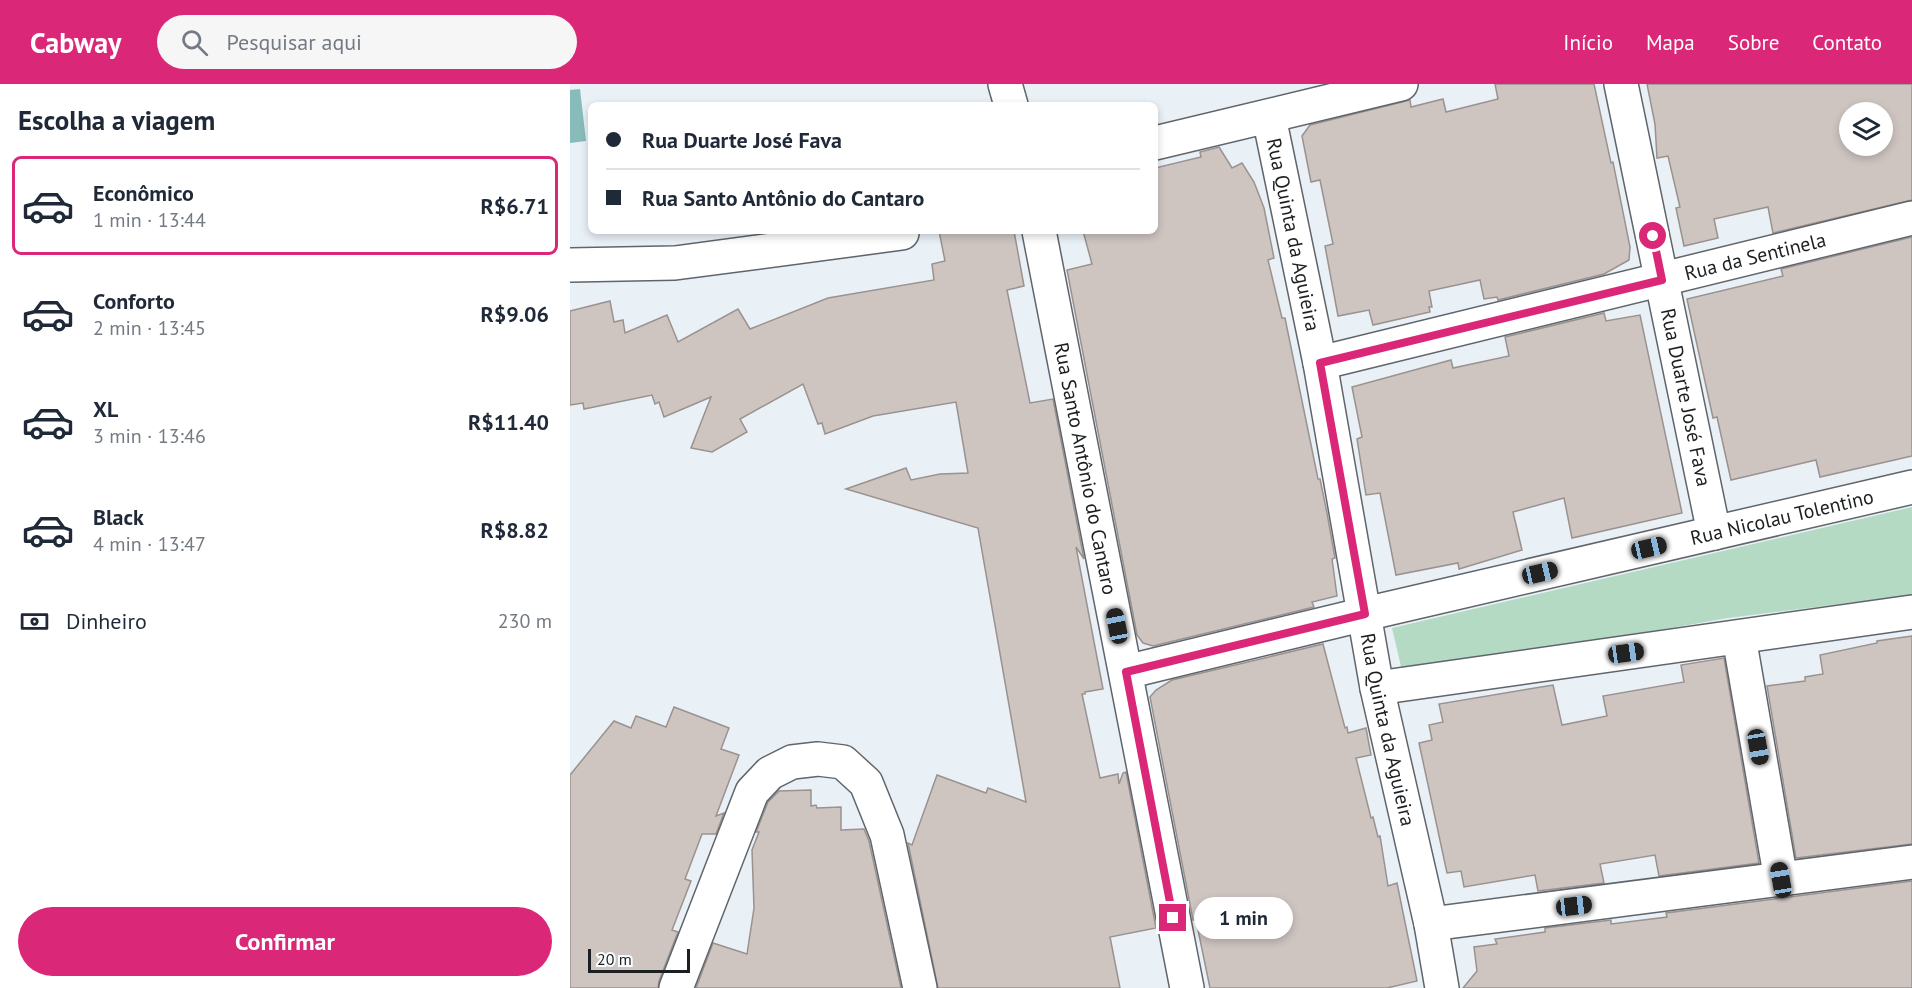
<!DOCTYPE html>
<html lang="pt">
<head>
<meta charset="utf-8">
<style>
  body { margin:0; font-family:"PT Sans",sans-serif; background:#f6f6f7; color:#1f2937; height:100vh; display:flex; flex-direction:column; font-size:22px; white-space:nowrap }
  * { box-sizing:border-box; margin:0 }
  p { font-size:20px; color:#747a83 }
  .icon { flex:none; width:33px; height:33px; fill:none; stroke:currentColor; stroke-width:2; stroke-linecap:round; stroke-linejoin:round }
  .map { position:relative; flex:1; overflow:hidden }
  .side { display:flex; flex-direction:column; background:#fff; width:570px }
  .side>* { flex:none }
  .hud { position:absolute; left:18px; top:18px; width:570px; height:132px; border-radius:9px; box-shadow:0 3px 9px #0003; display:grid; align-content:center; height:132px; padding:0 18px; background:#fff }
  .tools { position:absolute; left:1269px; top:18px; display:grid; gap:12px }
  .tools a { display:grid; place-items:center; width:54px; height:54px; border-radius:50%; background:#fff; box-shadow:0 3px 9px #0003; font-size:30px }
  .scale { position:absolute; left:18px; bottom:15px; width:102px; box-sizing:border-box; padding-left:6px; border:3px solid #1c1f21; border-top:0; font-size:16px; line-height:21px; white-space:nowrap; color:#1c1f21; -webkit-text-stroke:4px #fbfdfe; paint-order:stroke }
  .end { position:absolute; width:27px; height:27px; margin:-14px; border:8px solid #db2777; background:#fff; box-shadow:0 0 0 3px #fff }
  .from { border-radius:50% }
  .bubble { position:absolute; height:42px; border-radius:21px; background:#fff; box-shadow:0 3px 9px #0003; font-size:20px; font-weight:800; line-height:42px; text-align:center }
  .car { position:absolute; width:18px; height:36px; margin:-18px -9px; border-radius:8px; box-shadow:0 0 4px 2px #0007; background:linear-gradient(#222 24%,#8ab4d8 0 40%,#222 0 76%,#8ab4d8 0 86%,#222 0) }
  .hud b { display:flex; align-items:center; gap:21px; height:57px; font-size:22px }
  .hud b+b { border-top:2px solid #e0e1e3 }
  .hud i { width:15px; height:15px; background:#1f2937 }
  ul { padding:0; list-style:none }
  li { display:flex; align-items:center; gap:18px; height:99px; margin:0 12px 9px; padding:0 6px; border:3px solid transparent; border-radius:9px }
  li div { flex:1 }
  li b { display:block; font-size:22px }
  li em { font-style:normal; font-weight:800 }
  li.selected { border-color:#db2777 }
  li>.icon { width:54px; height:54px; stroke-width:1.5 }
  h2 { padding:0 18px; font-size:27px; line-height:72px }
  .pay { display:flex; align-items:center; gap:15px; height:66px; padding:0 18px; font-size:22px }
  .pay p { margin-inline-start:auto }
  .cta { display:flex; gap:12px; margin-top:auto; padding:12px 18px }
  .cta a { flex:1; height:69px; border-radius:36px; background:#db2777; color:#fff; font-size:24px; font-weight:800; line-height:69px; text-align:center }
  header { display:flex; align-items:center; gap:36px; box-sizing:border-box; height:84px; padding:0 30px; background:#db2777; color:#fff }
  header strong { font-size:28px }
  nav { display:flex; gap:33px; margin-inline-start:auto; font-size:21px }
  .search { width:420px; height:54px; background:#f6f6f7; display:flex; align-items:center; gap:15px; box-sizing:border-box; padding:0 21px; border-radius:33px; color:#747a83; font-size:22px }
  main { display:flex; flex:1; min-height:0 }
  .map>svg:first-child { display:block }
  .green { fill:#b4dac3 }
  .water { fill:#88bcbb }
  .building { fill:#cec5c1; stroke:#9a928f; stroke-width:1.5; fill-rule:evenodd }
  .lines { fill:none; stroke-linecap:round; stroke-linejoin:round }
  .minor-casing { stroke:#5f656a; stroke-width:36 }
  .minor { stroke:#fff; stroke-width:33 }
  .route { stroke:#db2777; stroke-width:8 }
  .labels { text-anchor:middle; stroke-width:6; stroke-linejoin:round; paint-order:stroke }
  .street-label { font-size:20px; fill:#1c1f21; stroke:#fbfdfe }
</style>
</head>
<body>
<header>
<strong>Cabway</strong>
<div class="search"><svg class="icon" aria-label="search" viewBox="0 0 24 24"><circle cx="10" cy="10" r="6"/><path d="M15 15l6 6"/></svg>Pesquisar aqui</div>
<nav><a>Início</a><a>Mapa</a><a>Sobre</a><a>Contato</a></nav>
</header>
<main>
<section class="side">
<h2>Escolha a viagem</h2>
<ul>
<li class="selected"><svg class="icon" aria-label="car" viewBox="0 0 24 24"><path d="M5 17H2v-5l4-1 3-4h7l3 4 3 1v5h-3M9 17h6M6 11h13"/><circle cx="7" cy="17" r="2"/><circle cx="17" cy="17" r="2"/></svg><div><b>Econômico</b><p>1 min · 13:44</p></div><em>R$6.71</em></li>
<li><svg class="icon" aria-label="car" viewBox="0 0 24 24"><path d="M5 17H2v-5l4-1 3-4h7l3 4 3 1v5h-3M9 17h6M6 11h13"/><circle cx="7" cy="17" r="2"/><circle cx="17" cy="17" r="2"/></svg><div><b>Conforto</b><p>2 min · 13:45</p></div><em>R$9.06</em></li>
<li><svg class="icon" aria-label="car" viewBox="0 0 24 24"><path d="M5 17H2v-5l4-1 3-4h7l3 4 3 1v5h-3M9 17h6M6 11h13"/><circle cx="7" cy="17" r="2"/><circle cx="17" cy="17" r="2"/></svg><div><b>XL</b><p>3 min · 13:46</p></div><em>R$11.40</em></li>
<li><svg class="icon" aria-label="car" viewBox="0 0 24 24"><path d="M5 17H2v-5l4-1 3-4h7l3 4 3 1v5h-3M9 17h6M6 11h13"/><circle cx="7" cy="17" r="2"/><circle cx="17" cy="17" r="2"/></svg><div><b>Black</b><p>4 min · 13:47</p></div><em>R$8.82</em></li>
</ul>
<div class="pay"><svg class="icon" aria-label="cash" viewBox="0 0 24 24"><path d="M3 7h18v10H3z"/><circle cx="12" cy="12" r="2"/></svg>Dinheiro<p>230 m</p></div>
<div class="cta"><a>Confirmar</a></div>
</section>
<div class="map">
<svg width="1342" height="904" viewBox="0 0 1342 904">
  <rect width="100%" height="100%" fill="#e9f0f6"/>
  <polygon class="green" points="1342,423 1342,511 1158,534 833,591 822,544"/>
  <polygon class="water" points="10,5 16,57 0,59 0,6"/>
  <g class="building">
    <polygon points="925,0 1024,0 1041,79 1043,78 1060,163 1059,176 1034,190 928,216 927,213 914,215 910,196 859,207 862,223 859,223 860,228 803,241 799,226 768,232 755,162 763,160 750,96 741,98 732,52 740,41 840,16 841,23 873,15 876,28 928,15"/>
    <path d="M1077,0H1342V116L1203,149L1198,123L1144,135L1148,154L1114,162L1106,124L1110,123L1098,72L1087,74L1085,40ZM1280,28H1312V62H1280Z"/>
    <polygon points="649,63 662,84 672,79 684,98 694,124 704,174 698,176 712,234 715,234 748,395 750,395 757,429 765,474 762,475 767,512 742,518 744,523 583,562 573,559 567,551 497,186 522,180 513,147 585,147 585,84 631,73 630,68"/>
    <polygon points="369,147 444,147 454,202 437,206 460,319 483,315 514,475 506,463 533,605 515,608 515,610 512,610 530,694 548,690 549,700 553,689 556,688 586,844 540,853 550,904 368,904 338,759 342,761 367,691 416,709 418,704 456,718 408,444 276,405 336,384 341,396 370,390 398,389 386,318 303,332 255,350 252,339 248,340 233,300 170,335 177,348 142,368 121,364 141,313 94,333 89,318 85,320 82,311 14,325 13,319 0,321 0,227 40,217 44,238 53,236 55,249 97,231 108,258 168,225 180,245 258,214 364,196 362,180 375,177"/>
    <polygon points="1342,153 1342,372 1250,393 1246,376 1161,396 1147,333 1143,334 1117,215 1213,192 1211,185"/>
    <polygon points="1034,229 1036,237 1070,231 1112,429 1002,454 994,414 943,428 952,466 889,485 888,479 826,491 810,409 796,411 787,355 792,353 782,303 881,276 883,284 939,272 935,253"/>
    <polygon points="1342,552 1342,760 1226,774 1197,602 1235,597 1235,593 1253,590 1250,571 1307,559 1307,557"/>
    <polygon points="753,560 775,644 777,643 778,649 796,644 801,671 786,674 801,734 803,733 808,753 810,752 818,802 827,799 847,897 817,904 640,904 626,836 623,836 580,613 586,606 602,596"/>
    <polygon points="1154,574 1189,779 1089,792 1085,771 1030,780 1034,799 968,807 965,791 894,803 891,787 877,789 849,659 862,656 859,641 873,638 869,620 983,601 992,641 1037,632 1033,612 1114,598 1111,581"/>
    <polygon points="104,623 159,644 151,665 169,671 146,732 154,729 146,750 132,750 115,795 121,797 102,846 108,848 89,897 88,904 0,904 0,691 44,637 61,644 66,632 96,643"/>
    <polygon points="241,706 241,722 246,721 247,724 271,723 271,746 294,745 299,757 331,904 126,904 143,859 177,870 184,824 182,766 189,748 186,748 198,718 209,707"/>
    <polygon points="1342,797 1342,904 893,904 907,887 904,863 927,860 925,855 975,848 975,844 1041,836 1041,840 1097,833 1096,829"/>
  </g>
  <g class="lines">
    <defs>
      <g id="minor">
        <polyline points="435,0 441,21"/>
        <path id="s1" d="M1051,0L1144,449"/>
        <path id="s2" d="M699,33L750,279L807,604L861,840L872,904"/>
        <polyline points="585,59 831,0"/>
        <path id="s3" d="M469,147L617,904"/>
        <polyline points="0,181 105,179 332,149"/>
        <path id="s4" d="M750,279L1342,134"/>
        <polyline points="1169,553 1211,796"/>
        <path id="s5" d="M556,588L795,530L1342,403"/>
        <polyline points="807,604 1342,528"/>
        <polyline points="861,840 1342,778"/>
        <polyline points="106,904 182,708 200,689 222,678 248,675 273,678 296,699 317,751 350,904"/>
      </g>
    </defs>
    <use href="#minor" class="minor-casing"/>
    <use href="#minor" class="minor"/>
  </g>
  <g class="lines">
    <polyline class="route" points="603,834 556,588 795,530 750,279 1092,196 1083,152"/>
  </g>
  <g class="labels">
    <g class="street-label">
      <text dy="7" stroke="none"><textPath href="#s2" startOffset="120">Rua Quinta da Aguieira</textPath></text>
      <text dy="7" stroke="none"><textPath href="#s4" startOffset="448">Rua da Sentinela</textPath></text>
      <text dy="7" stroke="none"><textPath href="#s1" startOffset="320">Rua Duarte José Fava</textPath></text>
      <text dy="7" stroke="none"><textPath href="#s3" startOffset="242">Rua Santo Antônio do Cantaro</textPath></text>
      <text dy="7" stroke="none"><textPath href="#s5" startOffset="674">Rua Nicolau Tolentino</textPath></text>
      <text dy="7" stroke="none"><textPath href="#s2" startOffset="624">Rua Quinta da Aguieira</textPath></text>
    </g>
  </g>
</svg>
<div class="tools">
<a><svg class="icon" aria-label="layers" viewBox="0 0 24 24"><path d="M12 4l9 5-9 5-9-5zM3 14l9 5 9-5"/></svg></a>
</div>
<div class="scale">20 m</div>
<i class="end from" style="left:1083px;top:152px"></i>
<i class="end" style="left:603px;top:834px"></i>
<div class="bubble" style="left:624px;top:813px;width:99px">1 min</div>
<i class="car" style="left:1079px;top:464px;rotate:77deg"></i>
<i class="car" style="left:970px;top:489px;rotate:77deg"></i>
<i class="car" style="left:547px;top:542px;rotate:349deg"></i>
<i class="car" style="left:1056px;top:569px;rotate:82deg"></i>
<i class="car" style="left:1188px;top:663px;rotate:170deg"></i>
<i class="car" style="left:1211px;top:796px;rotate:350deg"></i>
<i class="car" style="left:1004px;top:822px;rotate:83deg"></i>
<div class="hud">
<b><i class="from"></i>Rua Duarte José Fava</b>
<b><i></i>Rua Santo Antônio do Cantaro</b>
</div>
</div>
</main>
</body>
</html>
